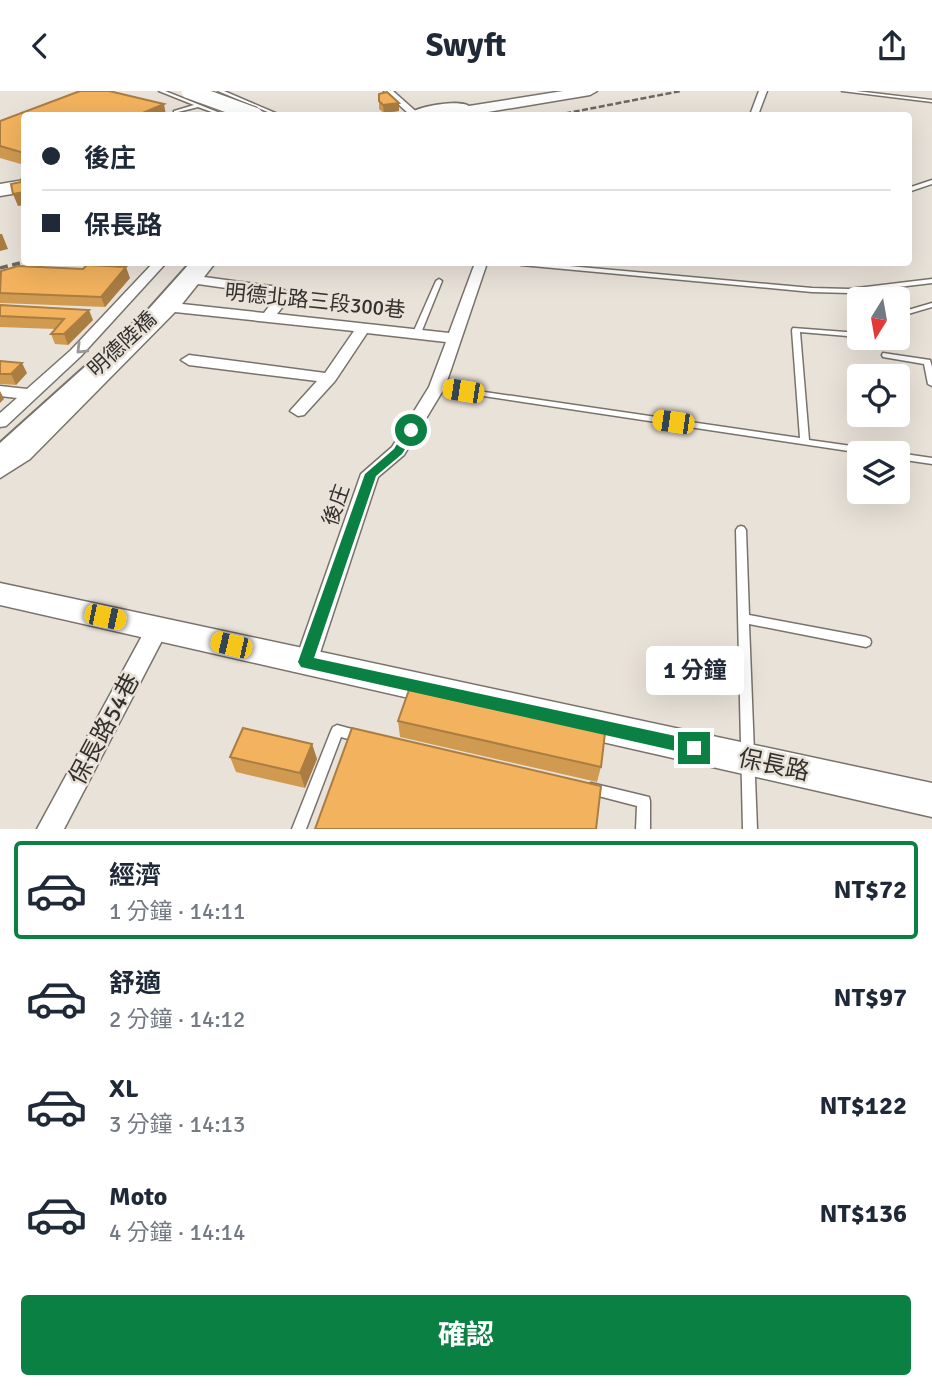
<!DOCTYPE html>
<html lang="zh-TW">
<head>
<meta charset="utf-8">
<style>
  body { margin:0; font-family:Signika,"Noto Sans TC",sans-serif; background:#f6f6f7; color:#1f2937; height:100vh; display:flex; flex-direction:column; font-size:26px; white-space:nowrap }
  * { box-sizing:border-box; margin:0 }
  p { font-size:23px; color:#747a83 }
  .icon { flex:none; width:38px; height:38px; fill:none; stroke:currentColor; stroke-width:2; stroke-linecap:round; stroke-linejoin:round }
  .map { position:relative; height:738px; overflow:hidden }
  .drawer { display:flex; flex-direction:column; background:#fff; flex:1 }
  .drawer>* { flex:none }
  .banner { position:absolute; left:21px; top:21px; width:891px; height:154px; border-radius:7px; box-shadow:0 7px 28px #0002; display:grid; align-content:center; height:154px; padding:0 21px; background:#fff }
  .needle { width:46px; rotate:191deg }
  .controls { position:absolute; left:847px; top:196px; display:grid; gap:14px }
  .controls a { display:grid; place-items:center; width:63px; height:63px; border-radius:7px; background:#fff; box-shadow:0 7px 28px #0002; font-size:35px }
  .end { position:absolute; width:32px; height:32px; margin:-16px; border:9px solid #0b8043; background:#fff; box-shadow:0 0 0 4px #fff }
  .from { border-radius:50% }
  .bubble { position:absolute; height:49px; border-radius:7px; background:#fff; box-shadow:0 7px 28px #0002; font-size:23px; font-weight:700; line-height:49px; text-align:center }
  .car { position:absolute; width:21px; height:42px; margin:-21px -10px; border-radius:9px; box-shadow:0 0 5px 2px #0007; background:linear-gradient(#f5c518 24%,#345 0 40%,#f5c518 0 76%,#345 0 86%,#f5c518 0) }
  .banner b { display:flex; align-items:center; gap:24px; height:66px; font-size:26px }
  .banner b+b { border-top:2px solid #e0e1e3 }
  .banner i { width:18px; height:18px; background:#1f2937 }
  ul { padding:12px 0 0; list-style:none }
  li { display:flex; align-items:center; gap:21px; height:98px; margin:0 14px 10px; padding:0 7px; border:4px solid transparent; border-radius:7px }
  li div { flex:1 }
  li b { display:block; font-size:26px }
  li em { font-style:normal; font-weight:700 }
  li.on { border-color:#0b8043 }
  li>.icon { width:63px; height:63px; stroke-width:1.5 }
  .button { display:flex; gap:14px; margin-top:auto; padding:14px 21px }
  .button a { flex:1; height:80px; border-radius:7px; background:#0b8043; color:#fff; font-size:28px; font-weight:700; line-height:80px; text-align:center }
  header { display:flex; justify-content:space-between; align-items:center; height:91px; padding:0 21px; background:#fff; font-size:32px; font-weight:700 }
  .map>svg:first-child { display:block }
  .lines { fill:none; stroke-linecap:round; stroke-linejoin:round }
  .service-casing { stroke:#78726b; stroke-width:3 }
  .minor-casing { stroke:#78726b; stroke-width:3 }
  .tertiary-casing { stroke:#78726b; stroke-width:3 }
  .secondary-casing { stroke:#78726b; stroke-width:4 }
  .primary-casing { stroke:#78726b; stroke-width:3 }
  .service { fill:#fff; fill-rule:evenodd }
  .minor { fill:#fff; fill-rule:evenodd }
  .tertiary { fill:#fff; fill-rule:evenodd }
  .secondary { fill:#fff; fill-rule:evenodd }
  .primary { fill:#fff; fill-rule:evenodd }
  .rail-far1 { stroke:#6b6762; stroke-width:2.5; stroke-dasharray:6 2.5; stroke-linecap:butt }
  .rail { stroke:#6b6762; stroke-width:3.5; stroke-dasharray:8 4.5; stroke-linecap:butt }
  .secondary-bridge-casing { stroke:#78726b; stroke-width:17; stroke-linecap:butt }
  .secondary-bridge { stroke:#fff; stroke-width:15 }
  .wall { fill:#d19a51 }
  .shaded-wall { fill:#aa7d42 }
  .building { fill:#f3b35e; stroke:#aa7d42; stroke-width:2 }
  .oneway { stroke:#999896 }
  .route { fill:#0b8043 }
  .labels { text-anchor:middle; stroke-width:5; stroke-linejoin:round; paint-order:stroke }
  .street-label { font-size:21px; fill:#33312d; stroke:#e9e2d9 }
  .near-street-label { font-size:24px; fill:#33312d; stroke:#e9e2d9 }
</style>
</head>
<body>
<header><svg class="icon" aria-label="back" viewBox="0 0 24 24"><path d="M15 5l-7 7 7 7"/></svg>Swyft<svg class="icon" aria-label="share" viewBox="0 0 24 24"><path d="M12 15V3M7 8l5-5 5 5M5 13v7h14v-7"/></svg></header>
<div class="map">
<svg width="932" height="738" viewBox="0 0 932 738">
  <rect width="100%" height="100%" fill="#e9e2d9"/>
  <g class="lines">
    <defs>
      <g id="service">
        <polygon points="159,0 165,0 225,24 220,24 198,16 174,22 174,20 194,14"/>
        <polygon points="218,0 224,0 280,24 275,24"/>
        <polygon points="842,0 856,0 932,9 932,11"/>
        <polygon points="932,89 932,93 908,101 908,97"/>
        <polygon points="518,172 536,172 812,197 849,198 932,188 932,192 849,202 812,201 521,174"/>
        <polygon points="439,188 442,190 421,242 417,244 414,244 413,242 436,190"/>
        <polygon points="932,212 932,216 898,226 898,222"/>
        <polygon points="793,237 859,242 859,246 800,241 809,349 880,359 883,360 884,362 862,362 437,298 433,296 437,294 800,347 792,239"/>
        <polygon points="883,262 930,269 932,276 932,295 928,293 924,273 883,266 882,264"/>
        <polygon points="897,362 898,362 932,367 932,373 898,368"/>
        <polygon points="741,435 744,436 746,439 749,524 866,546 870,548 871,551 870,554 866,556 749,533 757,738 743,738 736,439 738,436"/>
        <polygon points="337,634 363,641 365,645 363,649 359,651 341,646 306,738 292,738 331,640 333,636"/>
        <polygon points="591,692 649,706 650,710 650,738 636,738 637,715 587,702 585,698 587,694"/>
      </g>
      <g id="minor">
        <polygon points="384,0 393,0 420,24 410,24"/>
        <polygon points="759,0 767,0 758,24 750,24"/>
        <polygon points="153,172 166,172 81,265 6,335 0,336 0,322 17,307 0,305 0,295 27,298 71,259"/>
        <path d="M203,172H215L204,186L279,196L292,204L277,223L449,242L475,172H487L445,296L404,364L378,386L317,571L314,578L306,581L298,578L295,571L361,383L392,356L429,296L446,251L367,242L335,290L304,324L298,325L290,320L317,290L189,274L181,269L189,264L325,282L354,240L175,221L30,368L0,387V372L18,360L167,213ZM198,193L275,204L277,205L264,222L182,213Z"/>
        <polygon points="157,529 165,532 168,538 64,738 37,738 149,532"/>
      </g>
      <polygon id="tertiary" points="0,492 932,692 932,726 0,514"/>
      <polygon id="secondary" points="190,172 210,172 161,228 9,373 0,376 0,352 147,220"/>
      <g id="primary">
        <path d="M563,0H597L590,4L470,24H407C417,15 459,8 469,15Z"/>
        <polygon points="24,89 24,101 0,105 0,93"/>
      </g>
    </defs>
    <use href="#service" class="service-casing"/>
    <use href="#minor" class="minor-casing"/>
    <use href="#tertiary" class="tertiary-casing"/>
    <use href="#secondary" class="secondary-casing"/>
    <use href="#primary" class="primary-casing"/>
    <use href="#service" class="service"/>
    <use href="#minor" class="minor"/>
    <use href="#tertiary" class="tertiary"/>
    <use href="#secondary" class="secondary"/>
    <use href="#primary" class="primary"/>
    <polyline class="rail-far1" points="557,24 681,0"/>
    <polyline class="rail" points="0,177 24,171"/>
    <defs>
      <polyline id="secondary-bridge" points="189,0 255,24"/>
    </defs>
    <use href="#secondary-bridge" class="secondary-bridge-casing"/>
    <use href="#secondary-bridge" class="secondary-bridge"/>
  </g>
  <g class="wall">
    <polygon points="379,3 399,20 384,22 379,18"/>
    <polygon points="24,24 24,74 0,67 0,30"/>
    <polygon points="0,180 130,187 105,216 0,212"/>
    <polygon points="0,214 93,229 68,254 55,253 51,243 55,238 0,236"/>
    <polygon points="0,270 27,282 16,294 0,293"/>
    <polygon points="398,630 601,676 597,691 400,646"/>
    <polygon points="312,653 317,668 305,697 236,681 230,666"/>
  </g>
  <g class="shaded-wall">
    <polygon points="399,12 399,20 384,22 383,14"/>
    <polygon points="164,13 166,24 138,24"/>
    <polygon points="24,101 24,114 18,115 13,103"/>
    <polygon points="0,143 2,143 8,158 0,160"/>
    <polygon points="126,176 130,187 105,216 101,206"/>
    <polygon points="89,219 93,229 68,254 64,243"/>
    <polygon points="22,272 27,282 16,294 11,283"/>
    <polygon points="0,300 4,308 0,312"/>
    <polygon points="312,653 317,668 305,697 300,682"/>
  </g>
  <g class="building">
    <polygon points="80,0 109,0 164,13 138,24 24,24 24,62 0,55 0,30"/>
    <polygon points="387,1 399,12 383,14 379,10 379,3"/>
    <polygon points="22,86 24,86 24,101 13,103 11,93 21,91"/>
    <polygon points="87,174 126,176 101,206 0,202 1,180 18,175 83,178"/>
    <polygon points="0,214 89,219 64,243 51,243 64,228 0,225"/>
    <polygon points="0,270 22,272 11,283 0,283"/>
    <polygon points="409,599 605,642 601,676 398,630"/>
    <polygon points="243,637 312,653 300,682 230,666"/>
    <polygon points="352,637 601,695 596,738 315,738"/>
  </g>
  <defs><path id="oneway-chevron" d="M-2-3.5L2.5 0L-2 3.5" fill="none" stroke-width="1.6" stroke-linecap="round" stroke-linejoin="round" transform="scale(1.75)"/></defs>
  <use class="oneway" href="#oneway-chevron" transform="translate(81 258) rotate(135)"/>
  <polygon class="route" points="411,335 417,339 402,363 376,385 314,567 694,649 699,651 699,662 694,664 301,576 298,571 365,383 394,358 407,336"/>
  <g class="labels">
    <g class="street-label">
      <text transform="translate(315 210) rotate(6)" y="7">明德北路三段300巷</text>
      <text transform="translate(122 253) rotate(-43)" y="7">明德陸橋</text>
      <text transform="translate(336 414) rotate(-71)" y="7">後庄</text>
    </g>
    <g class="near-street-label">
      <text transform="translate(104 638) rotate(-62)" y="8">保長路54巷</text>
      <text transform="translate(774 674) rotate(12)" y="8">保長路</text>
    </g>
  </g>
</svg>
<div class="controls">
<a><svg class="needle" viewBox="-14 -14 28 28"><path d="M0-13l5 13h-10z" fill="#e53935"/><path d="M0 13l5-13h-10z" fill="#747a83"/></svg></a>
<a><svg class="icon" aria-label="locate" viewBox="0 0 24 24"><circle cx="12" cy="12" r="6"/><path d="M12 2v4M12 18v4M2 12h4M18 12h4"/></svg></a>
<a><svg class="icon" aria-label="layers" viewBox="0 0 24 24"><path d="M12 4l9 5-9 5-9-5zM3 14l9 5 9-5"/></svg></a>
</div>
<i class="end from" style="left:411px;top:339px"></i>
<i class="end" style="left:694px;top:657px"></i>
<div class="bubble" style="left:646px;top:555px;width:98px">1 分鐘</div>
<i class="car" style="left:463px;top:300px;rotate:279deg"></i>
<i class="car" style="left:673px;top:331px;rotate:278deg"></i>
<i class="car" style="left:105px;top:526px;rotate:102deg"></i>
<i class="car" style="left:231px;top:554px;rotate:283deg"></i>
<div class="banner">
<b><i class="from"></i>後庄</b>
<b><i></i>保長路</b>
</div>
</div>
<section class="drawer">
<ul>
<li class="on"><svg class="icon" aria-label="car" viewBox="0 0 24 24"><path d="M5 17H2v-5l4-1 3-4h7l3 4 3 1v5h-3M9 17h6M6 11h13"/><circle cx="7" cy="17" r="2"/><circle cx="17" cy="17" r="2"/></svg><div><b>經濟</b><p>1 分鐘 · 14:11</p></div><em>NT$72</em></li>
<li><svg class="icon" aria-label="car" viewBox="0 0 24 24"><path d="M5 17H2v-5l4-1 3-4h7l3 4 3 1v5h-3M9 17h6M6 11h13"/><circle cx="7" cy="17" r="2"/><circle cx="17" cy="17" r="2"/></svg><div><b>舒適</b><p>2 分鐘 · 14:12</p></div><em>NT$97</em></li>
<li><svg class="icon" aria-label="car" viewBox="0 0 24 24"><path d="M5 17H2v-5l4-1 3-4h7l3 4 3 1v5h-3M9 17h6M6 11h13"/><circle cx="7" cy="17" r="2"/><circle cx="17" cy="17" r="2"/></svg><div><b>XL</b><p>3 分鐘 · 14:13</p></div><em>NT$122</em></li>
<li><svg class="icon" aria-label="car" viewBox="0 0 24 24"><path d="M5 17H2v-5l4-1 3-4h7l3 4 3 1v5h-3M9 17h6M6 11h13"/><circle cx="7" cy="17" r="2"/><circle cx="17" cy="17" r="2"/></svg><div><b>Moto</b><p>4 分鐘 · 14:14</p></div><em>NT$136</em></li>
</ul>
<div class="button"><a>確認</a></div>
</section>
</body>
</html>
